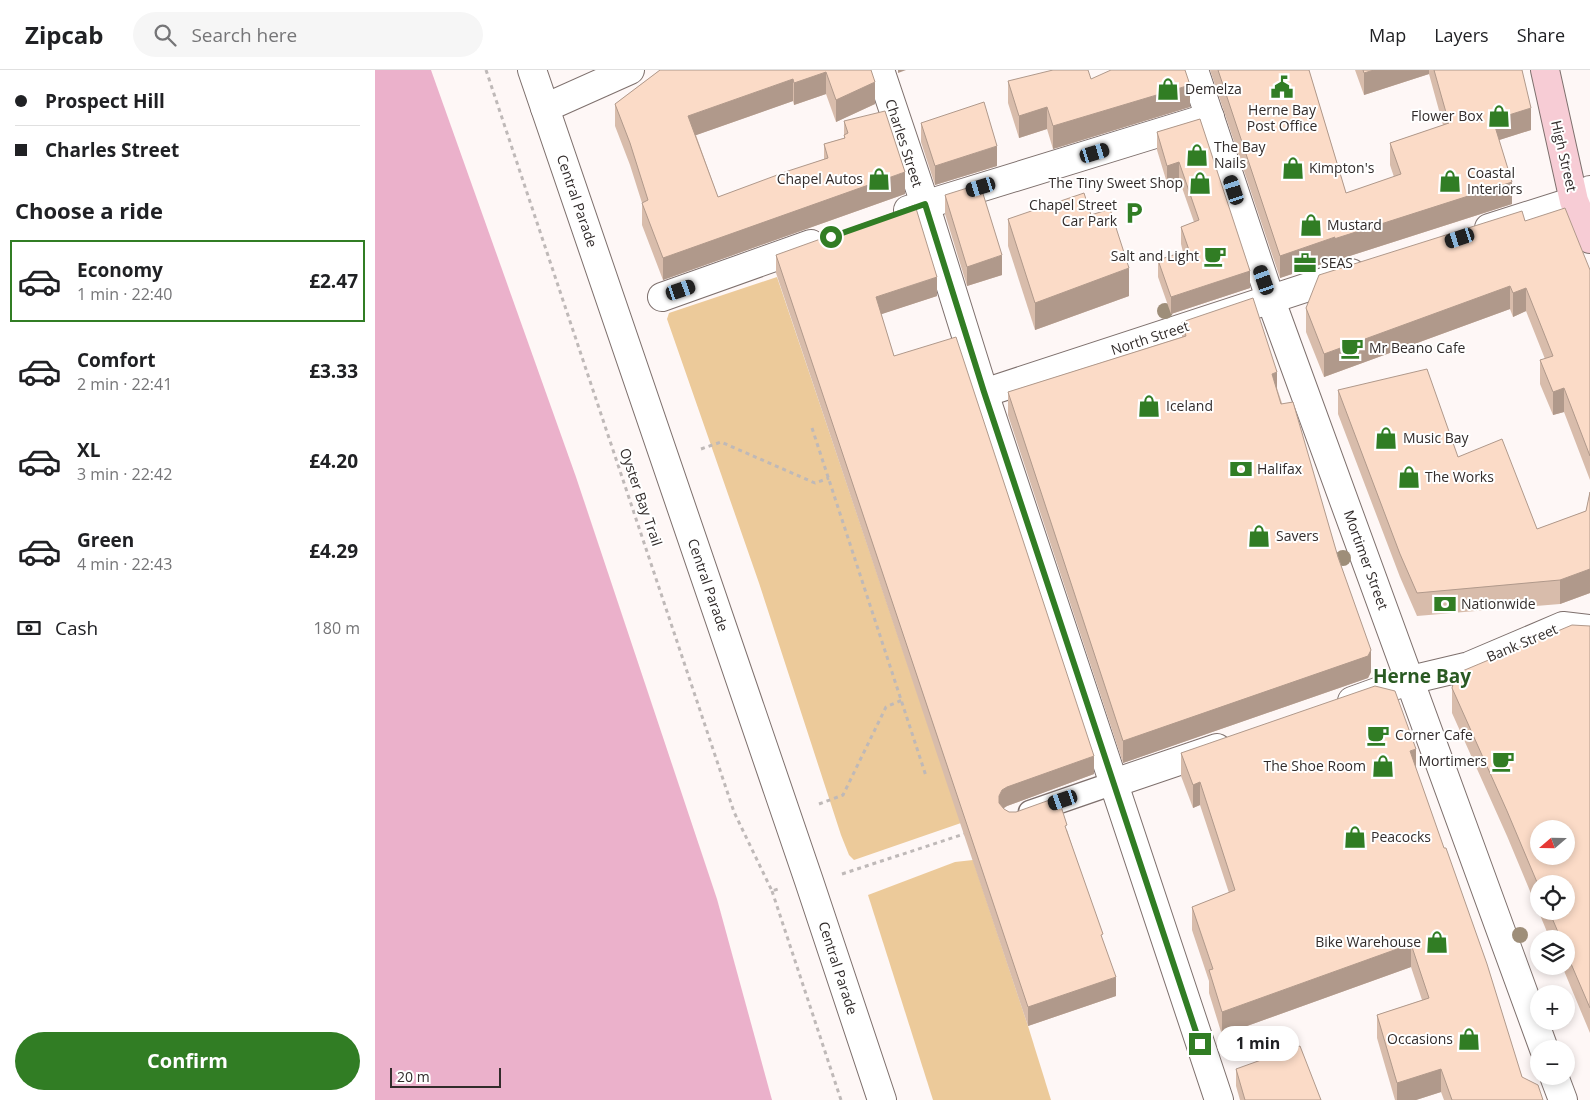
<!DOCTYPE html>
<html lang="en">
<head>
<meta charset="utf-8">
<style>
  body { margin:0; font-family:"Open Sans",sans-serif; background:#f6f6f6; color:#202124; height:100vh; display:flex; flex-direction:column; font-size:19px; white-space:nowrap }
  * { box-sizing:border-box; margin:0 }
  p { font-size:16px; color:#757577 }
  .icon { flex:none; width:28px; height:28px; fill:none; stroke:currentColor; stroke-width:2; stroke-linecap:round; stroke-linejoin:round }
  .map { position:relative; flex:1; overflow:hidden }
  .sheet { display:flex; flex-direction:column; background:#fff; width:375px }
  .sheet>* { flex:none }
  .guide { display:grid; align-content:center; height:110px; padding:0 15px; background:#fff }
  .needle { width:32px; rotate:250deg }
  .tools { position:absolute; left:1155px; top:750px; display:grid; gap:10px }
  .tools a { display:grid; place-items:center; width:45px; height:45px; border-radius:50%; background:#fff; box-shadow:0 2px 8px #0003; font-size:25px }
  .scale { position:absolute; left:15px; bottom:12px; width:111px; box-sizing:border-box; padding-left:5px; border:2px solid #322c2b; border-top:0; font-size:14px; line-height:18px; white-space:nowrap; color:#322c2b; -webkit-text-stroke:4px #fff; paint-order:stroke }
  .end { position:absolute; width:22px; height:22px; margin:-11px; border:6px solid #317d24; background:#fff; box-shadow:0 0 0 2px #fff }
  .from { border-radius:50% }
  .bubble { position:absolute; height:35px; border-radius:18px; background:#fff; box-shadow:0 2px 8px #0003; font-size:16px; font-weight:700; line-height:35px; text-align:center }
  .car { position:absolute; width:15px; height:30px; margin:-15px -8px; border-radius:6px; box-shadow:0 0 4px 1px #0007; background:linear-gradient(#222 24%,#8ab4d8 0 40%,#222 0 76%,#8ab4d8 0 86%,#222 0) }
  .guide b { display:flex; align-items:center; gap:18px; height:48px; font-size:19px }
  .guide b+b { border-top:1px solid #e0e0e0 }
  .guide i { width:12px; height:12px; background:#202124 }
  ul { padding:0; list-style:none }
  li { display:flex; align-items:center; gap:15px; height:82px; margin:0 10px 8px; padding:0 5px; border:2px solid transparent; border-radius:0px }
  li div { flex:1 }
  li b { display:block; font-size:19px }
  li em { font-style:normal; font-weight:700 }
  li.active { border-color:#317d24 }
  li>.icon { width:45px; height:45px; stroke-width:1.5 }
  h2 { padding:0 15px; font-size:22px; line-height:60px }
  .pay { display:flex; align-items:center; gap:12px; height:55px; padding:0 15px; font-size:19px }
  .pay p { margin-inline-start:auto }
  .action { display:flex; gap:10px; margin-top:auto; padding:10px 15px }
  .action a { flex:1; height:58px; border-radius:30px; background:#317d24; color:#fff; font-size:20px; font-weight:700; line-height:58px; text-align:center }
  header { display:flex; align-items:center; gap:30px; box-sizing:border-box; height:70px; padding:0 25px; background:#fff; border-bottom:1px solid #e0e0e0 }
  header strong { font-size:24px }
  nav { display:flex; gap:28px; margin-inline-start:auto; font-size:18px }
  .search { width:350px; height:45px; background:#f6f6f6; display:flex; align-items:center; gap:12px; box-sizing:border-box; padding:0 18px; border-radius:28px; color:#757577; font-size:19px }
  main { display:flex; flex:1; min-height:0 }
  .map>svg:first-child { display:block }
  .garden { fill:#ecca9a }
  .water { fill:#ebb1cb }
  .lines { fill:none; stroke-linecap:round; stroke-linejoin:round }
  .service-casing { stroke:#7e706d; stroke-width:25 }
  .pedestrian-casing { stroke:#7e706d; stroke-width:30 }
  .minor-casing { stroke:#7e706d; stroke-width:30 }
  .tertiary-casing { stroke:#7e706d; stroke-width:30 }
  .secondary-casing { stroke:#7e706d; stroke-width:30 }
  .path { stroke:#bfb9b8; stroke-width:3; stroke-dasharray:4 4; stroke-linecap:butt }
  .service { stroke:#fff; stroke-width:22 }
  .pedestrian { stroke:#fff; stroke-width:28 }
  .minor { stroke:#fff; stroke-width:28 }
  .tertiary { stroke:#fff; stroke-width:28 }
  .secondary { stroke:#f7ccd5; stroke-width:28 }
  .tree { fill:#9e8e79 }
  .wall { fill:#d8bcab; fill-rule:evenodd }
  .shaded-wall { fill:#b0998b }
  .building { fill:#fbdbc7; stroke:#b0998b; fill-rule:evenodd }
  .route { stroke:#317d24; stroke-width:6 }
  .labels { text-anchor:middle; stroke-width:4; stroke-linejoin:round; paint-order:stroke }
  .poi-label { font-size:14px; fill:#322c2b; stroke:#fff; text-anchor:start }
  .street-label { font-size:14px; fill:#322c2b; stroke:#fff }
  .district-label { font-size:19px; font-weight:bold; fill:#2a5a23; stroke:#fff }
</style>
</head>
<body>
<header>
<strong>Zipcab</strong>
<div class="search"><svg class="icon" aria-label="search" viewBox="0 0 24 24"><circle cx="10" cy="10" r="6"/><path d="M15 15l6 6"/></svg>Search here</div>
<nav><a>Map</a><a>Layers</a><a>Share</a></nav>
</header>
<main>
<section class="sheet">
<div class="guide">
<b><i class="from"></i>Prospect Hill</b>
<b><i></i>Charles Street</b>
</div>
<h2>Choose a ride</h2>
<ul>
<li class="active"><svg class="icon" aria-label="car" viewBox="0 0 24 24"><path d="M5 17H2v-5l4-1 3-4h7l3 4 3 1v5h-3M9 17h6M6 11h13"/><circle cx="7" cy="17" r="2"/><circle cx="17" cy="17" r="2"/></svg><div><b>Economy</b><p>1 min · 22:40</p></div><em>£2.47</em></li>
<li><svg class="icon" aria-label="car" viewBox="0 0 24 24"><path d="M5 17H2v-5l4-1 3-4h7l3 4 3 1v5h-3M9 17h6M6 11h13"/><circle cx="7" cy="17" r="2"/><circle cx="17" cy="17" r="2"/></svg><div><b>Comfort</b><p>2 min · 22:41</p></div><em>£3.33</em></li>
<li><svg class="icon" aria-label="car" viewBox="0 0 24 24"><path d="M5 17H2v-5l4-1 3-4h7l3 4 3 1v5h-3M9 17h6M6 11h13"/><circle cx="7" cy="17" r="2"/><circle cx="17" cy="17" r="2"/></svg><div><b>XL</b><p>3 min · 22:42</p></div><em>£4.20</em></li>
<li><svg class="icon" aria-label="car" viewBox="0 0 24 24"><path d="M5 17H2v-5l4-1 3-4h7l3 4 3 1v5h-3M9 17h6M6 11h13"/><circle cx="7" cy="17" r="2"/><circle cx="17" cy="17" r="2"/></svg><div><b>Green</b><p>4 min · 22:43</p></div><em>£4.29</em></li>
</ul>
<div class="pay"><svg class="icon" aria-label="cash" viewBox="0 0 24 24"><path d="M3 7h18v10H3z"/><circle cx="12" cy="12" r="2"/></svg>Cash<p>180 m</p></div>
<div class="action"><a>Confirm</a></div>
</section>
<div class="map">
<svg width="1215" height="1030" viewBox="0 0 1215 1030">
  <rect width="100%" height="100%" fill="#fef7f6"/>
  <g class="garden">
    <polygon points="402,207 586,753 479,790 474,785 466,765 384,513 292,249 294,243"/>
    <polygon points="598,790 653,956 676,1030 558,1030 493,825 580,792"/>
  </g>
  <polygon class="water" points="0,0 56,0 201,407 342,829 397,1030 0,1030"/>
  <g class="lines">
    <defs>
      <polyline id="service" points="655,742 739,713"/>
      <g id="pedestrian">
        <polyline points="895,228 1169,979"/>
        <polyline points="977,631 1035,610 1094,596 1188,556 1215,559"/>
        <polyline points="739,713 842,678"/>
        <polyline points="1179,1006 1188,1030"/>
      </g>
      <g id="minor">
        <polyline points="505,0 550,134 609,323 844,1030"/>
        <polyline points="819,0 895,228"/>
        <polyline points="170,38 255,0"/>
        <polyline points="533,140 835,47"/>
        <polyline points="1114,158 1199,131 1215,120"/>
        <polyline points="287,227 436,174"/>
        <polyline points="609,323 976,203"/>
      </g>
      <polyline id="tertiary" points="157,0 434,811 507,1030"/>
      <polyline id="secondary" points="1170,0 1199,131 1215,169"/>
    </defs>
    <use href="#service" class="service-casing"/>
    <use href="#pedestrian" class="pedestrian-casing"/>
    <use href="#minor" class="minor-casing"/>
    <use href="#tertiary" class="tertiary-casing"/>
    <use href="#secondary" class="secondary-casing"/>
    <g class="path">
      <polyline points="111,0 359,742 397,821 403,819"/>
      <polyline points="437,358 551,706"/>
      <polyline points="326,379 346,372 440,413 454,408"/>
      <polyline points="444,734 468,725 511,637 527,630"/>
      <polyline points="467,804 592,763"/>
      <polyline points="397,821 466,1030"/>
    </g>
    <use href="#service" class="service"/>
    <use href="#pedestrian" class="pedestrian"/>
    <use href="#minor" class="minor"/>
    <use href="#tertiary" class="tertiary"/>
    <use href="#secondary" class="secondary"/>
  </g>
  <g class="tree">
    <circle cx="790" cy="241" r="8"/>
    <circle cx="968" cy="488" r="8"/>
    <circle cx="1145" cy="865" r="8"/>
  </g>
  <g class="wall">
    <polygon points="285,0 496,0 500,34 461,52 451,24 419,35 418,31 321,65 343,127 449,89 449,74 469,68 469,51 530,124 288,210 267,155 267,133 255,95 240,56 240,34"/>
    <polygon points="835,0 934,0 971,123 1019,107 1015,95 1015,73 1068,55 1054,4 989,25 980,0 1147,0 1156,60 1124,70 1137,134 959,191 959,190 905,208"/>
    <polygon points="716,9 815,37 678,79 672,59 644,68 633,33 633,11"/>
    <polygon points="825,49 875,218 796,244 783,207 783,190 808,182 806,174 806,157 819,152 804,109 792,113 782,80 782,62"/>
    <polygon points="546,53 622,96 560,115 546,72"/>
    <polygon points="570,125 627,205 592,216 570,144"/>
    <polygon points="716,145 754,226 660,260 633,176 633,149"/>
    <polygon points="1150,151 1215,200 1215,410 1189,342 1178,345 1165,314 1165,290 1170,289 1151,241 1138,247 1135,239 949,307 931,262 931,238"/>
    <polygon points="401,185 562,226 506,244 519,286 719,704 632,736 628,739 634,742 692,760 728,872 741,926 653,956 401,203"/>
    <polygon points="807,252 902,318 996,602 993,608 748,693 633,345 633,322 807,267"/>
    <polygon points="963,320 1083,387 1162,459 1211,441 1215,422 1215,523 1185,534 1042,546 1025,507 963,344"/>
    <path d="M1215,556V963L1187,896H1191V869H1175L1132,766L1077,643V618ZM1164,814L1191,841H1164Z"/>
    <polygon points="806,683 1041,699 1147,1007 1168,1030 1069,1030 1066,1022 1041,1030 1020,1030 1002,968 1002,945 1047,930 1036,897 847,965 834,923 834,911 817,860 817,837 854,823 825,735 818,738 806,706"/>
    <polygon points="861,999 946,1030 865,1030 861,1016"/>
  </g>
  <g class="shaded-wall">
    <polygon points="523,0 531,0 523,3"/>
    <polygon points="999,0 1054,0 1054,4 989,25 989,3"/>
    <polygon points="451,2 451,24 419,35 419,13"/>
    <polygon points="418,9 418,31 313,68 313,46"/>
    <polygon points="500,12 500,34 461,52 461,30"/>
    <polygon points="815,15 815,37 678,79 678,56"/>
    <polygon points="672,37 672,59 644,68 644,46"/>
    <polygon points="1156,38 1156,60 1118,72 1118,50"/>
    <polygon points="622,76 622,96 560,115 560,96"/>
    <polygon points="804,92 804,109 792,113 792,96"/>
    <polygon points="530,102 530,124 288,210 288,188"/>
    <polygon points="1137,112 1137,134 959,191 959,190 905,208 905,186 960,167"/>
    <polygon points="627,185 627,205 592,216 592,197"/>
    <polygon points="754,198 754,226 660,260 660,233"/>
    <polygon points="875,201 875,218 796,244 796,227"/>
    <polygon points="562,207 562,226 501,246 501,227"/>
    <polygon points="1135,216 1135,239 949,307 949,284"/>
    <polygon points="1151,218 1151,241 1138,247 1138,223"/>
    <polygon points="902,302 902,324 897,304"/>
    <polygon points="1189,318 1189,342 1178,345 1178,322"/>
    <polygon points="1215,499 1215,523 1185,534 1185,510"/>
    <polygon points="996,580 996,602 993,608 748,693 748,671"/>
    <polygon points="1041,679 1041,702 1035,681"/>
    <polygon points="719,686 719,704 632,736 627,739 624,745 624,726 627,720 632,717"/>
    <polygon points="825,712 825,735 818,738 818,715"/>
    <polygon points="1036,874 1036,897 847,965 847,942"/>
    <polygon points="741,907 741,926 653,956 653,937"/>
    <polygon points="1066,999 1066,1022 1041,1030 1022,1030 1022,1013"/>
  </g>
  <g class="building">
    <polygon points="285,0 496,0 500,12 461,30 451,2 419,13 418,9 313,46 343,127 413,101 453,88 449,74 470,68 469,65 473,63 469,51 510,41 530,102 288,188 267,133 273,130 255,73 240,34"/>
    <polygon points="678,0 713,0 716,9 736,0 810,0 815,15 678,56 672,37 644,46 633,11"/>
    <polygon points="843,0 934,0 971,123 1026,104 1015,73 1074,53 1059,0 1147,0 1156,38 1118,50 1137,112 959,169 960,167 905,186"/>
    <polygon points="988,0 999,0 989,3"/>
    <polygon points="609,32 622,76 560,96 546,53"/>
    <polygon points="825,49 875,201 796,227 783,190 814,180 806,157 824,150 804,92 792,96 782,62"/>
    <polygon points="605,114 627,185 592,197 570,125"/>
    <polygon points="709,123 716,145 735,139 754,198 660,233 633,149"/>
    <polygon points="540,135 562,207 501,227 519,286 581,267 719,686 632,717 627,720 624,726 624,733 629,739 634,742 641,742 683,727 692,755 690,756 728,864 726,865 741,907 653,937 401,185"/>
    <polygon points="1190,138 1215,200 1215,386 1189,318 1178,322 1165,290 1178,286 1151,218 1138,223 1135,216 949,284 931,238 944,205 1147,141 1150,151"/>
    <polygon points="878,228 902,302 897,304 906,334 918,332 963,487 996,580 993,586 748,671 633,322 811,266 807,252"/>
    <polygon points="1052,299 1083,387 1127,369 1162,459 1211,441 1215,422 1215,499 1185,510 1042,523 1025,484 963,320"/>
    <path d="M1197,555L1215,556V938L1191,882V869H1186L1174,841H1191V814H1164V817L1132,741L1077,618L1080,607L1085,602ZM1164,759H1191V786H1164Z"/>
    <polygon points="1000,616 1020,621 1041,679 1035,681 1069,778 1071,778 1112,894 1147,1007 1163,1015 1168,1030 1077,1030 1066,999 1022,1013 1002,945 1054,928 1036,874 847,942 834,900 838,899 817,837 860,820 825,712 818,715 806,683"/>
    <polygon points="925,976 946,1030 870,1030 861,999"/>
  </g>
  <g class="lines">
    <polyline class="route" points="456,167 550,134 609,322 825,974"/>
  </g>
  <defs>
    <symbol id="civic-bare" viewBox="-9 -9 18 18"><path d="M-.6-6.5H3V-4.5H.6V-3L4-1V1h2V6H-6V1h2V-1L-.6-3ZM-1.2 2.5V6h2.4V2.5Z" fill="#317d24" stroke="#fff" stroke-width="2.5" paint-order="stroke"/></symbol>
    <symbol id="shop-bare" viewBox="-9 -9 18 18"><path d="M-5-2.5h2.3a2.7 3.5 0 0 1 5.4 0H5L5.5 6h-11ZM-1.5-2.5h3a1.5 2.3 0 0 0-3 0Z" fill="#317d24" stroke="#fff" stroke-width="2.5" paint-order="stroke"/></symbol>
    <symbol id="parking-bare" viewBox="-9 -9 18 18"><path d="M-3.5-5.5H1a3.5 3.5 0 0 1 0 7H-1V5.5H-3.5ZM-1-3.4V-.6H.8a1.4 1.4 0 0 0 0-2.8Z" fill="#317d24" stroke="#fff" stroke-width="2.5" paint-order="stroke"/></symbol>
    <symbol id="cafe-bare" viewBox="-9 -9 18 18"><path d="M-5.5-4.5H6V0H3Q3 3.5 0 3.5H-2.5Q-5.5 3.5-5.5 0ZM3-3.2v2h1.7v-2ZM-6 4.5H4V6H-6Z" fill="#317d24" stroke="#fff" stroke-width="2.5" paint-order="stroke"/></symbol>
    <symbol id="office-bare" viewBox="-9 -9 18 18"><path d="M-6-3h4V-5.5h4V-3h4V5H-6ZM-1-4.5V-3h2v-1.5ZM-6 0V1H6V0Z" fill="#317d24" stroke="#fff" stroke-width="2.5" paint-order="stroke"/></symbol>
    <symbol id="bank-bare" viewBox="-9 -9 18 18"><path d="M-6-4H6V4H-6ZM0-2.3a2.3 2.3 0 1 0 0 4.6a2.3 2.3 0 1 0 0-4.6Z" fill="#317d24" stroke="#fff" stroke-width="2.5" paint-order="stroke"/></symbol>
  </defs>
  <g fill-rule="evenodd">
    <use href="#civic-bare" x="891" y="1" width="32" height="32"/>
    <use href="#shop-bare" x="777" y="3" width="32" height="32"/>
    <use href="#shop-bare" x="1108" y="30" width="32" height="32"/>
    <use href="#shop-bare" x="806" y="69" width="32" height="32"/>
    <use href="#shop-bare" x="902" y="82" width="32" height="32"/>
    <use href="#shop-bare" x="488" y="93" width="32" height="32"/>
    <use href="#shop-bare" x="1059" y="95" width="32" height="32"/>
    <use href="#shop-bare" x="809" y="97" width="32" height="32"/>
    <use href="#parking-bare" x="743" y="127" width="32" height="32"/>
    <use href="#shop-bare" x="920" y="139" width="32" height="32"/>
    <use href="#cafe-bare" x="824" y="170" width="32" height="32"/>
    <use href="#office-bare" x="914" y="177" width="32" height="32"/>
    <use href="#cafe-bare" x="961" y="262" width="32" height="32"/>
    <use href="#shop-bare" x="758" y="320" width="32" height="32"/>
    <use href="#shop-bare" x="995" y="352" width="32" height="32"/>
    <use href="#bank-bare" x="850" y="383" width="32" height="32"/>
    <use href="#shop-bare" x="1018" y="391" width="32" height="32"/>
    <use href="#shop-bare" x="868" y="450" width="32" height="32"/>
    <use href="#bank-bare" x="1054" y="518" width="32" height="32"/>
    <use href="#cafe-bare" x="987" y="649" width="32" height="32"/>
    <use href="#cafe-bare" x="1112" y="675" width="32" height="32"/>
    <use href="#shop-bare" x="992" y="680" width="32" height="32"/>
    <use href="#shop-bare" x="964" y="751" width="32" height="32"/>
    <use href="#shop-bare" x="1046" y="856" width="32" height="32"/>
    <use href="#shop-bare" x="1078" y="953" width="32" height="32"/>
  </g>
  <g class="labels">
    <g class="poi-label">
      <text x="810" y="24">Demelza</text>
      <text x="907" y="45" text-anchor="middle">Herne Bay<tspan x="907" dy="16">Post Office</tspan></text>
      <text x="1108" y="51" text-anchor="end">Flower Box</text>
      <text x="839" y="82">The Bay<tspan x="839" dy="16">Nails</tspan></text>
      <text x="934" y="103">Kimpton's</text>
      <text x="1092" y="108">Coastal<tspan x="1092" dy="16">Interiors</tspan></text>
      <text x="488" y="114" text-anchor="end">Chapel Autos</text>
      <text x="808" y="118" text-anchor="end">The Tiny Sweet Shop</text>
      <text x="742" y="140" text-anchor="end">Chapel Street<tspan x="742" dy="16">Car Park</tspan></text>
      <text x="952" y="160">Mustard</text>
      <text x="824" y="191" text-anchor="end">Salt and Light</text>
      <text x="946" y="198">SEAS</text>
      <text x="994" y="283">Mr Beano Cafe</text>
      <text x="791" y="341">Iceland</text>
      <text x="1028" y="373">Music Bay</text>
      <text x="882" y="404">Halifax</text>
      <text x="1050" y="412">The Works</text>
      <text x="901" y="471">Savers</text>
      <text x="1086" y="539">Nationwide</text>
      <text x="1020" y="670">Corner Cafe</text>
      <text x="1112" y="696" text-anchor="end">Mortimers</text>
      <text x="991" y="701" text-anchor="end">The Shoe Room</text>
      <text x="996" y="772">Peacocks</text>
      <text x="1046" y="877" text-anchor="end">Bike Warehouse</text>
      <text x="1078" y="974" text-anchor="end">Occasions</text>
    </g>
    <g class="street-label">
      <text transform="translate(529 73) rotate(72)" y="5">Charles Street</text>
      <text transform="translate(1189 86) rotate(77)" y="5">High Street</text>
      <text transform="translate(202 131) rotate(71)" y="5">Central Parade</text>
      <text transform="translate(775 268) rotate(-18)" y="5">North Street</text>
      <text transform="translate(266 427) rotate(71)" y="5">Oyster Bay Trail</text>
      <text transform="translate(991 490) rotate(70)" y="5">Mortimer Street</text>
      <text transform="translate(333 515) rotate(71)" y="5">Central Parade</text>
      <text transform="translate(1147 573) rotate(-23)" y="5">Bank Street</text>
      <text transform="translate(463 898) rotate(72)" y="5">Central Parade</text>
    </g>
    <g class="district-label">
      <text x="1047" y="613">Herne Bay</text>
    </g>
  </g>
</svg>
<div class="tools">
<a><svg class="needle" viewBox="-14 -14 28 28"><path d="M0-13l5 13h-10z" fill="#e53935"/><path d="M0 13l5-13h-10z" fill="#757577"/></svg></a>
<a><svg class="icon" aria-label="locate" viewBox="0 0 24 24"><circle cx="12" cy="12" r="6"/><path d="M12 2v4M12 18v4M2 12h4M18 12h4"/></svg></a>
<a><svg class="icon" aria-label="layers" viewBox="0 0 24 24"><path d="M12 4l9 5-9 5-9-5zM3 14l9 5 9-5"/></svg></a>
<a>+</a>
<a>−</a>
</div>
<div class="scale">20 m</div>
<i class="end from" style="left:456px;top:167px"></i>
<i class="end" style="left:825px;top:974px"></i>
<div class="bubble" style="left:842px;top:956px;width:82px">1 min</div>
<i class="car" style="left:720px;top:83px;rotate:73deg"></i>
<i class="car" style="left:606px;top:117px;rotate:253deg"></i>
<i class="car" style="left:859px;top:120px;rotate:342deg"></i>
<i class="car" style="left:1085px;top:168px;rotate:252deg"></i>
<i class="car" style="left:889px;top:210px;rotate:341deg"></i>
<i class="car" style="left:306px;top:220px;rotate:71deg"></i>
<i class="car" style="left:688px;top:730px;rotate:251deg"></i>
</div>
</main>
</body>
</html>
